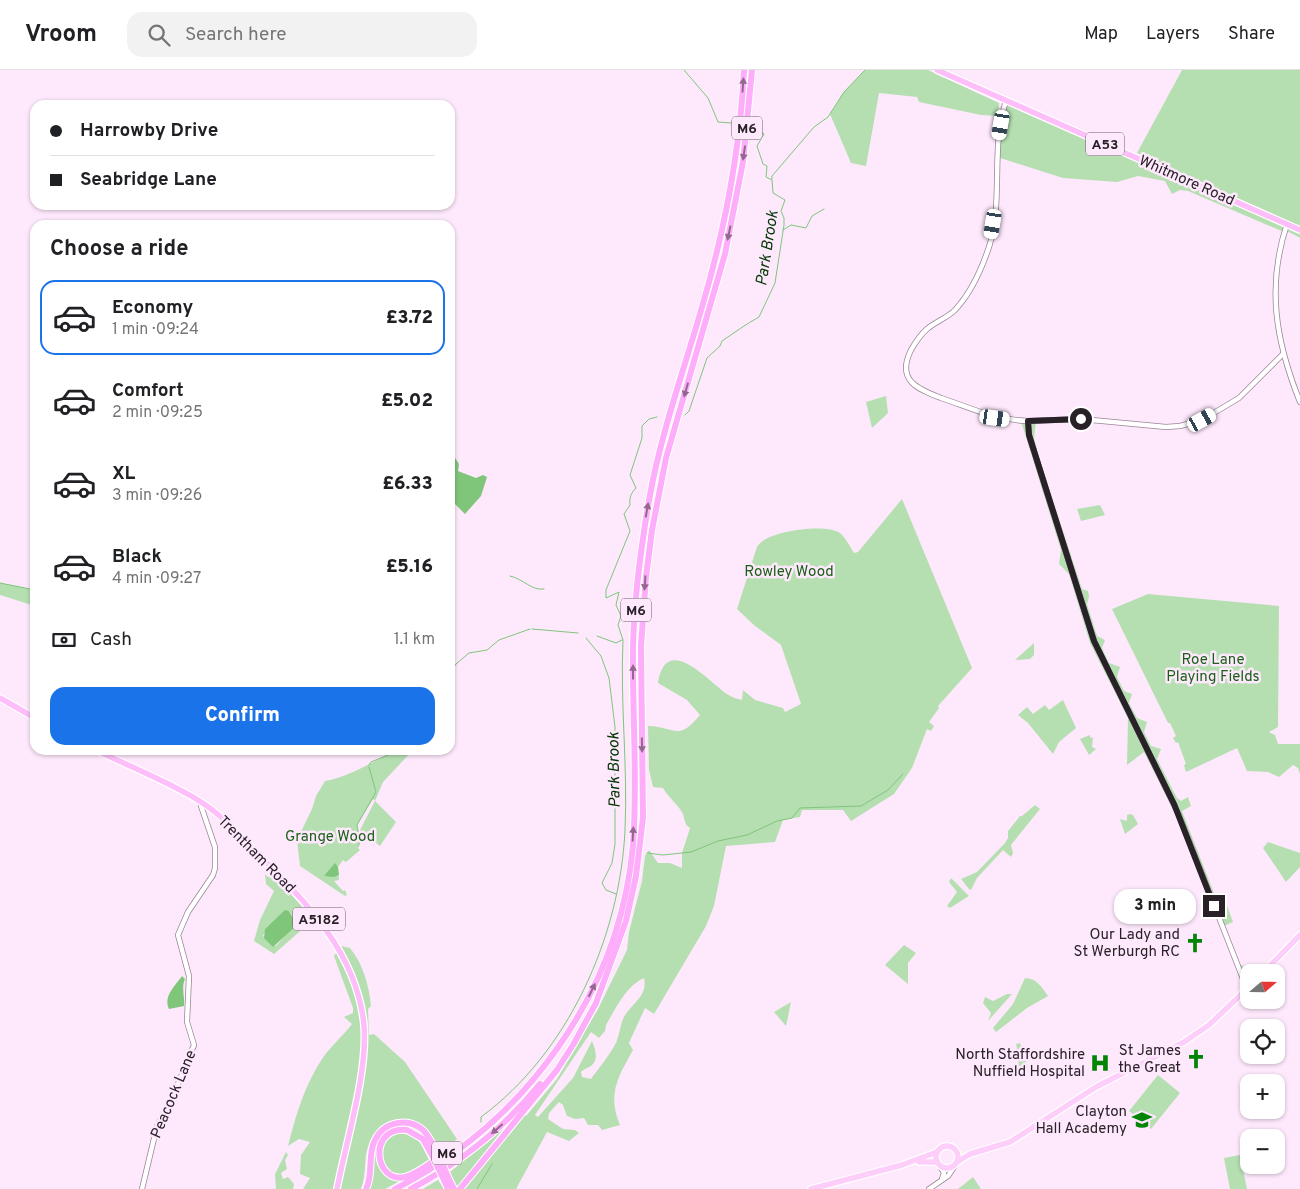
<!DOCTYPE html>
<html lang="en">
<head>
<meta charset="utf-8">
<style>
  body { margin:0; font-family:Overpass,sans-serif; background:#f2f2f2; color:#202124; height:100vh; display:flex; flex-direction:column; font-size:19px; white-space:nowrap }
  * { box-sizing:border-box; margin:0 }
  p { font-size:16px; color:#757577 }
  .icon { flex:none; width:28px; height:28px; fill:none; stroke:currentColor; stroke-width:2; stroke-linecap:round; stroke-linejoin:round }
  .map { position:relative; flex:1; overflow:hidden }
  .drawer { position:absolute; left:30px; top:150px; width:425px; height:535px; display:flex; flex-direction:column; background:#fff; border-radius:15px; box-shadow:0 1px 4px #0004 }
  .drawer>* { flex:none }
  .hud { position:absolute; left:30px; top:30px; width:425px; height:110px; border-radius:15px; box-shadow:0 1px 4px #0004; display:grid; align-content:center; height:110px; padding:0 20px; background:#fff }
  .needle { width:32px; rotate:70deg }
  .buttons { position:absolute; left:1240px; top:894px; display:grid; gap:10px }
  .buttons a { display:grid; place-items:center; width:45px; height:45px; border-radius:10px; background:#fff; box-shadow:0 1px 4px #0004; font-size:25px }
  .end { position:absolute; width:22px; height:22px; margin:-11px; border:6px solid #292128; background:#fff; box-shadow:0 0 0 2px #fff }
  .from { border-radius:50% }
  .bubble { position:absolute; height:35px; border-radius:15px; background:#fff; box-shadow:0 1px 4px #0004; font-size:16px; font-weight:800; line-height:35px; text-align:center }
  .car { position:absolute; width:15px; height:30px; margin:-15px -8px; border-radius:6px; box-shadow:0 0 4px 1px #0007; background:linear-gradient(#fff 24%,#345 0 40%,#fff 0 76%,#345 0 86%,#fff 0) }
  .hud b { display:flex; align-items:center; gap:18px; height:48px; font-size:19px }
  .hud b+b { border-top:1px solid #e0e0e0 }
  .hud i { width:12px; height:12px; background:#202124 }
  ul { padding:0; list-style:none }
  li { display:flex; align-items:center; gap:15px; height:75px; margin:0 10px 8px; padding:0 10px; border:2px solid transparent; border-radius:15px }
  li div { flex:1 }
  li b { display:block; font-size:19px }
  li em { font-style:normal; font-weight:800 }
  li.active { border-color:#1a73e8 }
  li>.icon { width:45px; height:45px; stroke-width:1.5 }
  h2 { padding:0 20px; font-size:22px; line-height:60px }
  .pay { display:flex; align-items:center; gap:12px; height:55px; padding:0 20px; font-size:19px }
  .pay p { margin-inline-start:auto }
  .primary-button { display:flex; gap:10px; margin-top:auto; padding:10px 20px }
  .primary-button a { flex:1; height:58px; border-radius:15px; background:#1a73e8; color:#fff; font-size:20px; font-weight:800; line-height:58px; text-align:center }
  header { display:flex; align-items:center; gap:30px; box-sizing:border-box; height:70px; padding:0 25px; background:#fff; border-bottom:1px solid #e0e0e0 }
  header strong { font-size:24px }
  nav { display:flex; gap:28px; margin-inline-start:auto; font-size:18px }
  .search { width:350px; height:45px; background:#f2f2f2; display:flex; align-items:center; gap:12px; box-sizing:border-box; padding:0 18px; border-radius:15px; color:#757577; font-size:19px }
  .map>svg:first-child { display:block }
  .green { fill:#b5dfb1; fill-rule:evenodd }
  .water { fill:#7fc57a }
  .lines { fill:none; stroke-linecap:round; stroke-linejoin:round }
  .stream { stroke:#7fc57a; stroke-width:1 }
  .tertiary-casing { stroke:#988596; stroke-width:6 }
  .primary-casing { stroke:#fff; stroke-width:8 }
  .trunk-casing { stroke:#fff; stroke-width:8 }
  .motorway-casing { stroke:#fff; stroke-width:8 }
  .tertiary { stroke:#fff; stroke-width:4.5 }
  .primary { stroke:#fecefb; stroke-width:5.5 }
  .trunk { stroke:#febefa; stroke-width:5.5 }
  .motorway { stroke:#fdadf9; stroke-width:6 }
  .motorway-bridge-casing { stroke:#fff; stroke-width:8; stroke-linecap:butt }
  .motorway-bridge { stroke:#fdadf9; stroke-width:6 }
  .oneway { fill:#936790 }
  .route { stroke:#292128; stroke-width:6 }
  .labels { text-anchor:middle; stroke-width:5; stroke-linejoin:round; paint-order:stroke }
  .shield { fill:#fee9fc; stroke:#695d68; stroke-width:1 }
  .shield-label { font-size:14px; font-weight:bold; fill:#292128 }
  .street-label { font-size:15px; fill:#292128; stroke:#fee9fc }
  .park-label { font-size:15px; fill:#1a6018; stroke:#fee9fc }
  .poi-label { font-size:15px; fill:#292128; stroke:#fee9fc; text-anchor:end }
  .water-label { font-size:16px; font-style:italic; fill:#043603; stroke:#fee9fc }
</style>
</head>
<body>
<header>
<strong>Vroom</strong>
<div class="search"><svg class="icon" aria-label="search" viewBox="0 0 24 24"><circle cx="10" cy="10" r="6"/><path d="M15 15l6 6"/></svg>Search here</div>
<nav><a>Map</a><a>Layers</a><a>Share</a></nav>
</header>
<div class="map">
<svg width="1300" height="1119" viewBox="0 0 1300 1119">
  <rect width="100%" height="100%" fill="#fee9fc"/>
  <g class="green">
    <polygon points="865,0 928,0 999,33 998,46 981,45 919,32 917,27 879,23 866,96 851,93 830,44 844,22"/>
    <polygon points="1182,0 1300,0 1300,157 1137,83"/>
    <polygon points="1006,31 1300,160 1300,168 1287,161 1287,154 1284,162 1188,121 1180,120 1172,124 1165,111 1138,106 1117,112 1063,108 997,87"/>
    <polygon points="886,326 888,343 872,358 866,332"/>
    <polygon points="1021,351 1036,351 1034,368 1038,385 1082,519 1088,521 1089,527 1087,534 1097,566 1105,570 1102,578 1109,593 1120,597 1117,607 1124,621 1132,624 1129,633 1137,648 1147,652 1144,662 1151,676 1161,679 1157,689 1177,728 1181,731 1188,727 1191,736 1182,741 1219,836 1226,833 1233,852 1224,856 1204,810 1201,811 1175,743 1144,682 1127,695 1128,648 1090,573 1069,504 1059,494 1061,480"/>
    <path d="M902,429L972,598L938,636L939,638L929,652L934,656L931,661L927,659L912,698L894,724L851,751L843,740H802L800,747L783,750L775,772L726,776L714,836L706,856L654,944L645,938L629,973L633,980C618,1007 607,1024 620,1055L602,1060L598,1055H588L584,1048L575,1049L567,1046L563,1035L559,1032L549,1043L548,1049L563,1059L575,1060L579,1063L569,1071L547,1062L516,1119H464L524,1044L526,1046L557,1009L598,939L627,880L629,862L642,811L645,786L649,780L658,793H670L682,798V783L690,758C684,754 685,750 683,744C680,737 668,727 663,718L653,717L649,700L648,656C676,657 678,672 700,645L687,630L658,613C666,562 708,611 727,624C731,627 737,629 742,630L743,620L755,630L783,638L785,642L801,634L781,575L755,556L737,539L757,477C765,461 825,453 840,463C846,468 850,477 854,483L858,482ZM644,908C648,926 632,933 624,947C620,955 620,963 617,970C615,978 597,1001 591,1009L582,1007L581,1002C585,998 589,998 592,995C599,989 595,978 592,971L573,1008L538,1047L535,1045L591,962L599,968L605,961L606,955C616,938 625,917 644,908Z"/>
    <polygon points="1100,435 1105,445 1081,451 1077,439"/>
    <polygon points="0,513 35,520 35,536 0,525"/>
    <polygon points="1148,524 1279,536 1278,657 1269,662 1275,665 1278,674 1300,674 1300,704 1298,698 1293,695 1279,707 1268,702 1247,701 1237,678 1186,702 1184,695 1186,694 1178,672 1176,673 1173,668 1176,666 1170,653 1168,653 1112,539"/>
    <polygon points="1034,573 1034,585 1030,589 1015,590"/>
    <polygon points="1063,630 1076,658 1059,672 1053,684 1028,653 1018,645 1027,637 1033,644 1045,635 1049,640"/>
    <polygon points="1090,665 1090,667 1093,668 1092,677 1096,679 1089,685 1080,669"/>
    <path d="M399,680H413L383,712L375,731L396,752L380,776L360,760L375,731L373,729L357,755L360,772L357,777L360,780L346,792L343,790L338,797L335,794L330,806L339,805L338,798L339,810L334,811L343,821L345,820L347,825L345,826L300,796L297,770L312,739L316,726L325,711C350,707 374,690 399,680Z"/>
    <polygon points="1035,735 1040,739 1011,775 1013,783 1011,787 1003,780 977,808 971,820 969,819 961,809 977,802 1005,773 1008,768 1008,761 1020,746 1022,746"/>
    <polygon points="1130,744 1133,745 1138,754 1125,764 1120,749 1127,751 1127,745"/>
    <polygon points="1268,772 1300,783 1300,797 1286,812 1263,778"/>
    <path d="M265,804L268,807L272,804L314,849L274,884L254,871L260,850L274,821L266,814ZM289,841L297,852L276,876L263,866L268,856Z"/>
    <polygon points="951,808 969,826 950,838 947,836 957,822 949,812"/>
    <polygon points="904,875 916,883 908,893 908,914 885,895"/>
    <path d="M341,876L350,878C363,894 369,915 371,936L368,939L369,965L374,964L405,992L457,1069L443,1081L440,1080C436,1074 433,1066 428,1060C408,1040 378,1049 369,1074C363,1088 367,1104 361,1119H303L310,1108L300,1104L301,1085L310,1072L299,1069L288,1076C296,1044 305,1014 324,986C332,975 344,965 352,954L344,947L353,943V938L334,886Z"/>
    <polygon points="1236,893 1257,902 1249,902 1249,917"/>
    <path d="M1025,908C1036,908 1042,917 1048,926L1027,938L996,962L993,958L1013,934Z"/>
    <polygon points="1007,924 1012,924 988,951 991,943 983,933 985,927 993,931"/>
    <polygon points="791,932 786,956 774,942"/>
    <polygon points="1020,973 1028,998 1024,999 1023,996 1015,996 1019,993 1015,988 1017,987 1016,983 1012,983 1013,980 1017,978 1016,974"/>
    <polygon points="1158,1005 1180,1023 1151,1059 1129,1041"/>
    <path d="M403,1055L415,1058L427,1069L426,1070C386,1031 351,1099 400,1111L385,1119H368C371,1102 369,1068 387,1059C392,1057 398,1056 403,1055Z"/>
    <polygon points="503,1059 458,1119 455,1119 450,1102"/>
    <path d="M394,1063C419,1063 420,1072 430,1092C422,1097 411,1105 402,1105C387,1106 379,1091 382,1078C383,1071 389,1067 394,1063Z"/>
    <polygon points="286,1082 288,1085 285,1090 287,1099 281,1103 283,1109 288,1107 294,1114 293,1119 276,1119 275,1104"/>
    <polygon points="1240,1085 1247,1119 1230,1119 1224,1088"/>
    <polygon points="973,1107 981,1119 958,1119"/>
    <polygon points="438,1110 444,1119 423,1119"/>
  </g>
  <g class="water">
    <polygon points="450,380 459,394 458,401 476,408 483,405 487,407 481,426 465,444 450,429 450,405 456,402 450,401"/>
    <polygon points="335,793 338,797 339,805 334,807 324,806"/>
    <polygon points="285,840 289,841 297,855 273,877 264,868 265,859"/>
    <path d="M182,906L185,909C181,917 185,927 184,936L169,939C163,926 175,916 182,906Z"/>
  </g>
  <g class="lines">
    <g class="stream">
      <polyline points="684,0 708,28 718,52 731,53"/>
      <polyline points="772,109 772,106 814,57 828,47 844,22 865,0"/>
      <polyline points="783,160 791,155 806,158 812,146 824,139"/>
      <path d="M685,345L689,341L707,288L720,276L722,271C734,263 746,254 759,247L775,213L784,155V148L781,141L785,130L773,123L772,110L766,107L767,96L763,94L757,76L764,64L758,59"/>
      <path d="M510,506C524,509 531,521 544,519"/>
      <polyline points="0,513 35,520"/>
      <polyline points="532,559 578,563"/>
      <polyline points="597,566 616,573 622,570"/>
      <polyline points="586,568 601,586 609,608 615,657 615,774 612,793 602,813 606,820 616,824"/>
      <polyline points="450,603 456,594 469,583 487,580 499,570 530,559"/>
      <polyline points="450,647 452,650 450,651"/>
      <polyline points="369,695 371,692 400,680"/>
      <polyline points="358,777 360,772 357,755 376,722 369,697"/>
      <polyline points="647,783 663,785 691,782 718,771 747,765 777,751 792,748 800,738 861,736 888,720 903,704"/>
      <path d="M481,1052V1047C568,983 620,867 625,760C628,697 620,634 623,570L618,555L621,546L616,535L619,522L606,528V520L630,461L624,444L630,435C629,428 631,423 636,418L630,405L642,368V356L649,349L657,347"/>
      <polyline points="477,1119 492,1094"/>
    </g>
    <defs>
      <g id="tertiary">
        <path d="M1006,31C990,78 1004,130 989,177C982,198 970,224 955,240C947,248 935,252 927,259C920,265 915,273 911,280C896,310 917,319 941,328C971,338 995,350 1028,351L1029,365L1042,407L1094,571L1178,743L1247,919"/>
        <path d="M1287,154C1266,217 1276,272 1300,332"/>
        <polyline points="1028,351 1081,349 1166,357 1180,356 1202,350 1239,328 1283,284"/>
        <polyline points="940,1096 944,1103 942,1109"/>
        <polyline points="142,1119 157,1056 171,1031 194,975 187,952 189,906 178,865 188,842 213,805 215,798 215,777 201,736 203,733"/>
        <polyline points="929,1119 948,1106 956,1094"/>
      </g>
      <g id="primary">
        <polyline points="1264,902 1300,865"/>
        <circle cx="947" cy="1087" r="11"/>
        <polyline points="919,1092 937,1092"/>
        <polyline points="957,1092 970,1084 1010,1072 1096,1017 1184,972 1209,955 1249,917"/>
        <polyline points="811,1119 902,1095 937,1082"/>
      </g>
      <g id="trunk">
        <polyline points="937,0 1300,160"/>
        <polyline points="0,628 35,648"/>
        <path d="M96,680C130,697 170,712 201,732C222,745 240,766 257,783C306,832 357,883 364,955C368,1003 346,1071 337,1119"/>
      </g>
      <g id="motorway">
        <path d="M433,1087L423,1069L407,1060C367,1056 374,1114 405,1107C417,1104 428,1094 439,1088"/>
        <polyline points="448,1107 454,1119"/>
        <polyline points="444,1110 448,1119"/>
        <path d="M366,1119C374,1103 367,1085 375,1070C384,1051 409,1047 424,1061C430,1068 434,1076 438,1084"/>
        <path d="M395,1119C526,1052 620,922 633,775C638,709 632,643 633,578C634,527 641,476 650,425C662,359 686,294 704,230C726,154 740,79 744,0"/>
        <path d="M411,1119C459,1093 505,1057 540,1014"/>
        <polyline points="460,1119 557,1000 573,975 596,933 626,851 636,806 643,748 641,576 646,507 652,460 666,388 725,184 743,92 752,0"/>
      </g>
    </defs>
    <use href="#tertiary" class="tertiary-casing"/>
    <use href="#primary" class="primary-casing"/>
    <use href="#trunk" class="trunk-casing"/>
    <use href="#motorway" class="motorway-casing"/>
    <use href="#tertiary" class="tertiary"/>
    <use href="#primary" class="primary"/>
    <use href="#trunk" class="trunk"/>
    <use href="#motorway" class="motorway"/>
    <defs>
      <g id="motorway-bridge">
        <polyline points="438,1084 448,1107"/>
        <polyline points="433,1087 444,1110"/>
      </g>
    </defs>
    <use href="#motorway-bridge" class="motorway-bridge-casing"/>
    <use href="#motorway-bridge" class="motorway-bridge"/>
  </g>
  <defs><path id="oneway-solid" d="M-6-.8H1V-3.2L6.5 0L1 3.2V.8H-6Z" transform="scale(1.25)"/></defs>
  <g class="oneway">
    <use href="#oneway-solid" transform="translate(743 15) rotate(-86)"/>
    <use href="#oneway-solid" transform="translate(744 83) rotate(98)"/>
    <use href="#oneway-solid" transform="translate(729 163) rotate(102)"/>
    <use href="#oneway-solid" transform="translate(686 320) rotate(106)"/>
    <use href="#oneway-solid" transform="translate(647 440) rotate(-80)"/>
    <use href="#oneway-solid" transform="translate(645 513) rotate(94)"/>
    <use href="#oneway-solid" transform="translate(633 602) rotate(-90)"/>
    <use href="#oneway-solid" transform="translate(642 675) rotate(89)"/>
    <use href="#oneway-solid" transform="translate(633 764) rotate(-87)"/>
    <use href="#oneway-solid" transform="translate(592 920) rotate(-64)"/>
    <use href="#oneway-solid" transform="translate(497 1059) rotate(139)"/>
  </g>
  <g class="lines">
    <polyline class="route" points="1081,349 1028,351 1029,365 1094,571 1174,734 1214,836"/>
  </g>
  <defs>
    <symbol id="church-bare" viewBox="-9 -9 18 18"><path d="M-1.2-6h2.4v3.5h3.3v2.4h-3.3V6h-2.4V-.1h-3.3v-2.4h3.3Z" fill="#028404" stroke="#fee9fc" stroke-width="2.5" paint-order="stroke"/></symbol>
    <symbol id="hospital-bare" viewBox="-9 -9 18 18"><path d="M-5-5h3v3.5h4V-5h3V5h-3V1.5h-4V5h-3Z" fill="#028404" stroke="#fee9fc" stroke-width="2.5" paint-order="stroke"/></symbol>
    <symbol id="school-bare" viewBox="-9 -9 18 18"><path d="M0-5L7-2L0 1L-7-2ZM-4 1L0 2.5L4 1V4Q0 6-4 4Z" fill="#028404" stroke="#fee9fc" stroke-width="2.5" paint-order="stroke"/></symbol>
  </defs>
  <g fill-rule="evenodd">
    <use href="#church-bare" x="1181" y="859" width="28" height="28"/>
    <use href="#church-bare" x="1182" y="975" width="28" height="28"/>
    <use href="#hospital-bare" x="1086" y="979" width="28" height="28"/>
    <use href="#school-bare" x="1128" y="1036" width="28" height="28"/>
  </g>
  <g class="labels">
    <g class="shield">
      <rect x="732" y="46.5" width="30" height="23" rx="4"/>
      <rect x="1086" y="62.5" width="38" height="23" rx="4"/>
      <rect x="621" y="528.5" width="30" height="23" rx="4"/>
      <rect x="293" y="837.5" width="52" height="23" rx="4"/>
      <rect x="432" y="1071.5" width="30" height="23" rx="4"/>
    </g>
    <g class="shield-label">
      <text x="747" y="63">M6</text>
      <text x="1105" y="79">A53</text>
      <text x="636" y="545">M6</text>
      <text x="319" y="854">A5182</text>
      <text x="447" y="1088">M6</text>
    </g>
    <g class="street-label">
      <text transform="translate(1187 110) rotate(24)" y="5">Whitmore Road</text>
      <text transform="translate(257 784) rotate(45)" y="5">Trentham Road</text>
      <text transform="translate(173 1024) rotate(-67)" y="5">Peacock Lane</text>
    </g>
    <g class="park-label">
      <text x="789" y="506">Rowley Wood</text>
      <text x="1213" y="594">Roe Lane<tspan x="1213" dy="17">Playing Fields</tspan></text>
      <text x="330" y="771">Grange Wood</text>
    </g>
    <g class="poi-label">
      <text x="1180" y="869">Our Lady and<tspan x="1180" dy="17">St Werburgh RC</tspan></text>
      <text x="1181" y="985">St James<tspan x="1181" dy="17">the Great</tspan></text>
      <text x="1085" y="989">North Staffordshire<tspan x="1085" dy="17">Nuffield Hospital</tspan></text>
      <text x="1127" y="1046">Clayton<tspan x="1127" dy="17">Hall Academy</tspan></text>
    </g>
    <g class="water-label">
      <text transform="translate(766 178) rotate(-81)" y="6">Park Brook</text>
      <text transform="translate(613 700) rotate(-91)" y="6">Park Brook</text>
    </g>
  </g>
</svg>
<div class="buttons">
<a><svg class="needle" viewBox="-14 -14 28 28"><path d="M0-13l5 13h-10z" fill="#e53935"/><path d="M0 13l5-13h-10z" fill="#757577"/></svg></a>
<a><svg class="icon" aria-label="locate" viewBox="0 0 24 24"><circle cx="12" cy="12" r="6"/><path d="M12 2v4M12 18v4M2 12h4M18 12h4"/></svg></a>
<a>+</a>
<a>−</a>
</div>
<i class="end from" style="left:1081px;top:349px"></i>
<i class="end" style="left:1214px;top:836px"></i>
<div class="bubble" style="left:1114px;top:819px;width:82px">3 min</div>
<i class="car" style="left:1001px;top:55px;rotate:190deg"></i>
<i class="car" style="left:993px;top:154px;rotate:189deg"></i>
<i class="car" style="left:995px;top:348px;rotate:98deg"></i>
<i class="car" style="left:1202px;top:350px;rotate:61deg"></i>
<div class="hud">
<b><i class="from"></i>Harrowby Drive</b>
<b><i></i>Seabridge Lane</b>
</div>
<section class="drawer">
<h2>Choose a ride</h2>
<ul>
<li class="active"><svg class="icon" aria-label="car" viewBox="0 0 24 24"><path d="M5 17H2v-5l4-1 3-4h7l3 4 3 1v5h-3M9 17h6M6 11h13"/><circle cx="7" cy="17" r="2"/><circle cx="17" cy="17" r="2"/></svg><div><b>Economy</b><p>1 min · 09:24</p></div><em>£3.72</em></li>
<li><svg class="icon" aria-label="car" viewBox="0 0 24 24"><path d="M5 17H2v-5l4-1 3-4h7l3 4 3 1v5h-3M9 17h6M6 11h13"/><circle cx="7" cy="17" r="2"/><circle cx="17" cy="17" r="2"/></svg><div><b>Comfort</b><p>2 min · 09:25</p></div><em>£5.02</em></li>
<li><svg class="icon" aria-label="car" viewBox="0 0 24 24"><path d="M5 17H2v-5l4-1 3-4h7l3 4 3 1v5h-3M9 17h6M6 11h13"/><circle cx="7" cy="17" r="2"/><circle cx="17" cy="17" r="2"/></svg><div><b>XL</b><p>3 min · 09:26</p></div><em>£6.33</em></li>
<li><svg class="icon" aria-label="car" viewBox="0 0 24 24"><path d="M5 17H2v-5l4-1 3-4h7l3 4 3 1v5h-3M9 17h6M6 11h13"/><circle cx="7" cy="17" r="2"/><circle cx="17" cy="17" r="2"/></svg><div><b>Black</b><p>4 min · 09:27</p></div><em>£5.16</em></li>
</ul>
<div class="pay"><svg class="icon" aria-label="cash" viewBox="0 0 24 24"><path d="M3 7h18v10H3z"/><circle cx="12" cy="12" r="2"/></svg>Cash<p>1.1 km</p></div>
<div class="primary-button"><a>Confirm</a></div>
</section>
</div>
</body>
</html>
